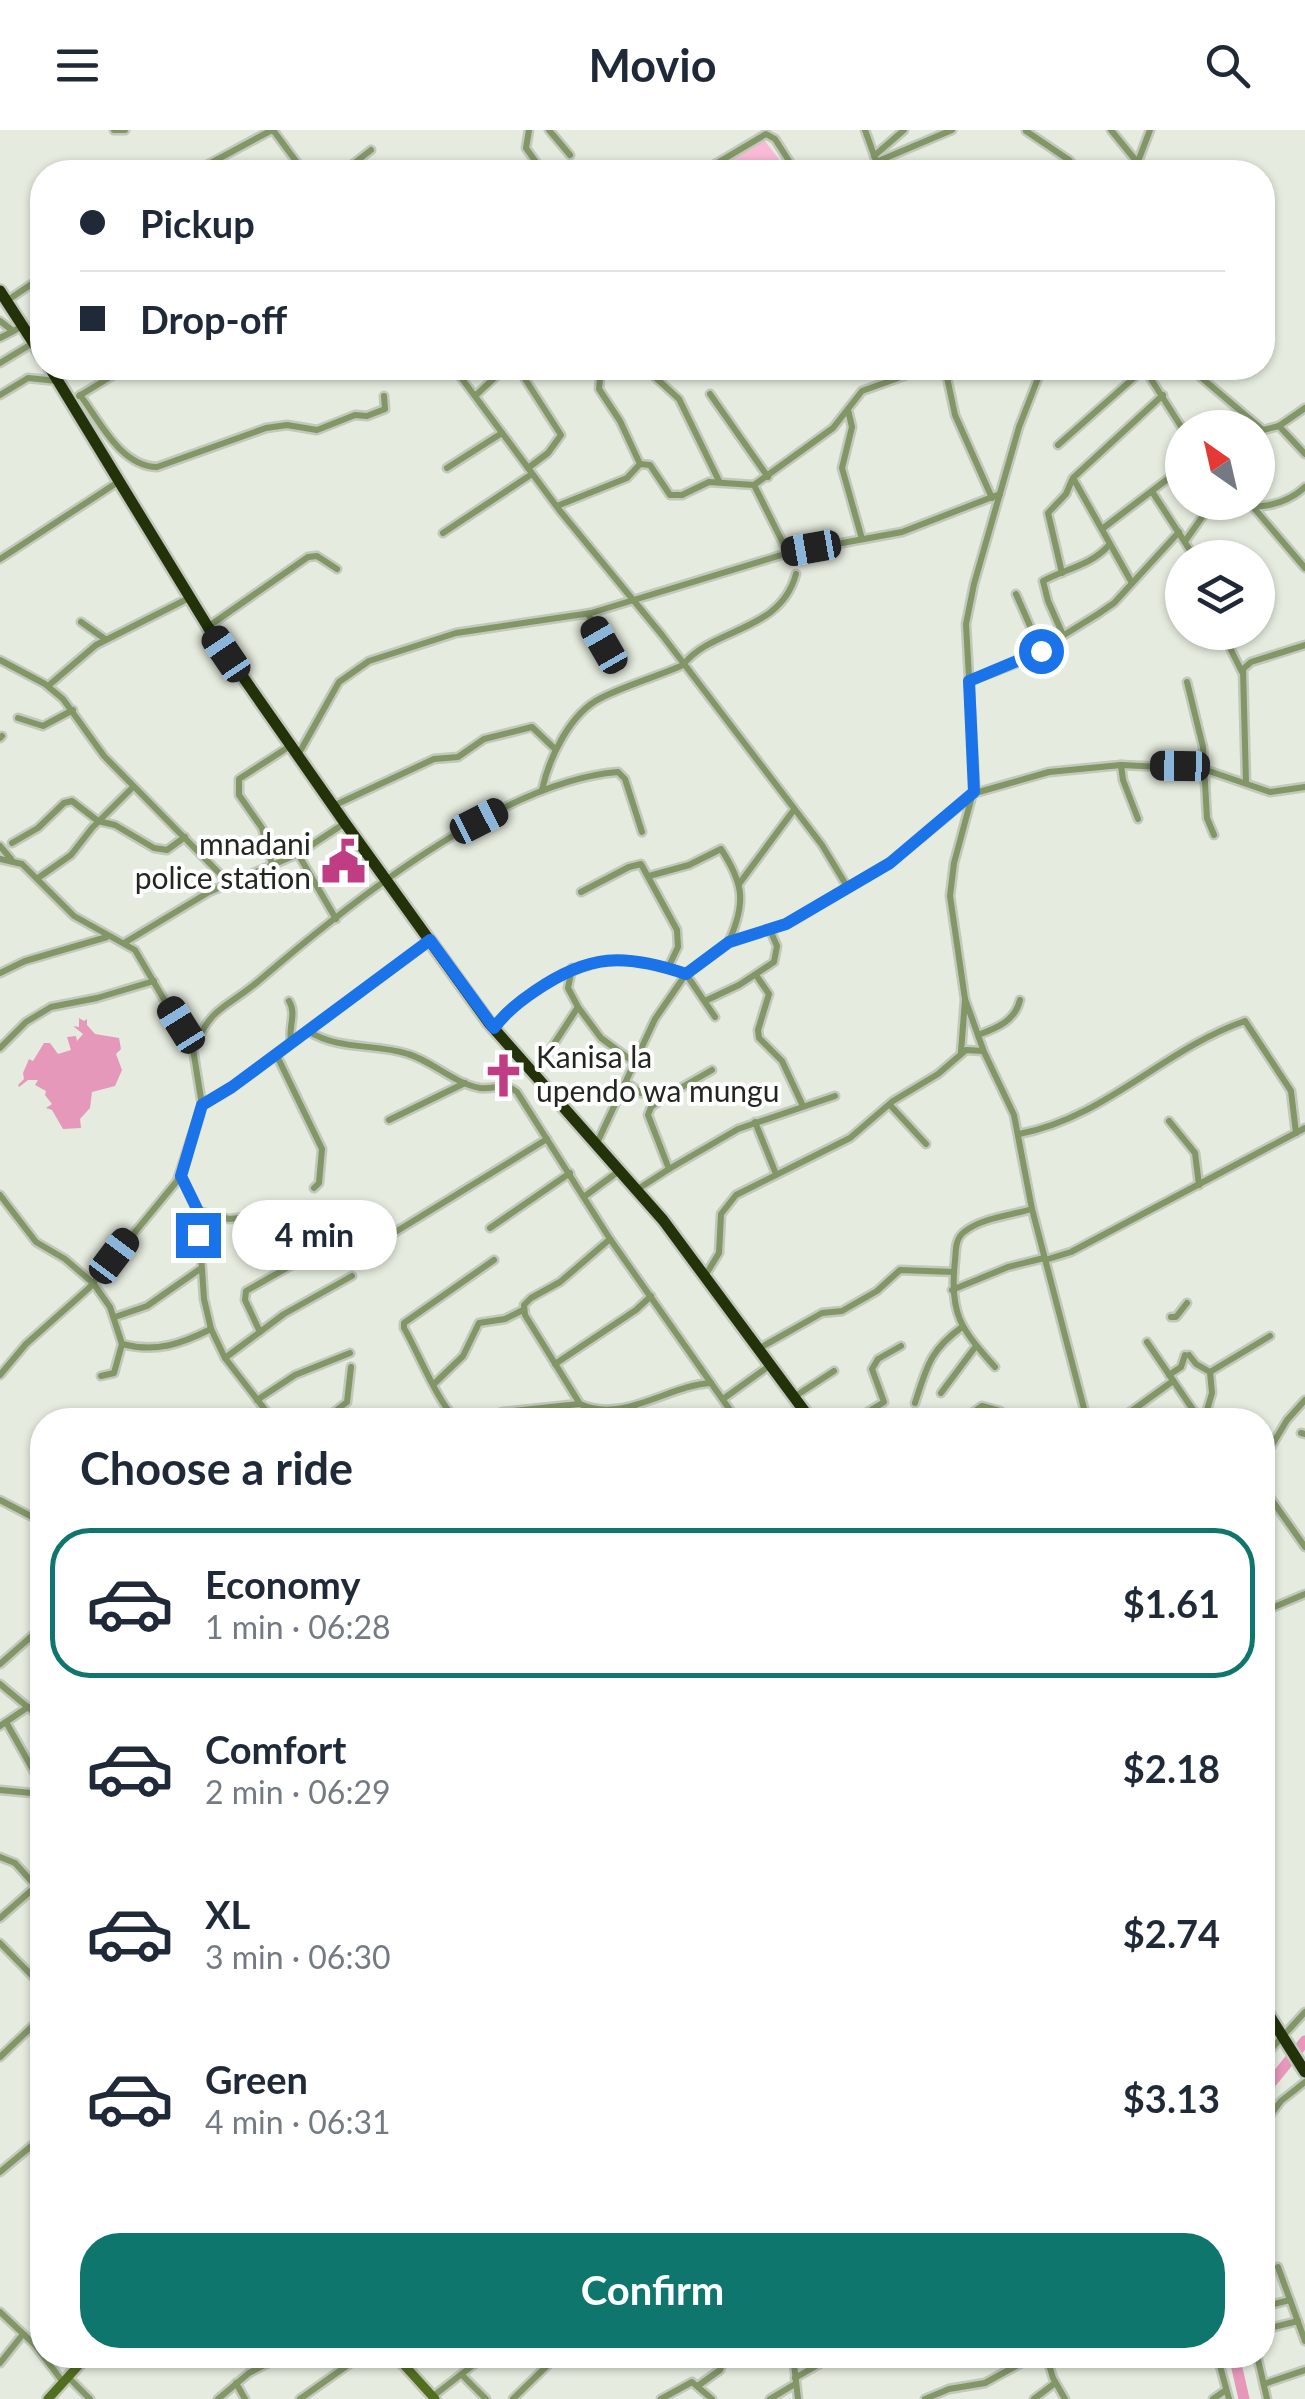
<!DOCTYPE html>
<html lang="en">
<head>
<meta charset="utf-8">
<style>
  body { margin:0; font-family:Lato,sans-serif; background:#f6f6f7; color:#1f2937; height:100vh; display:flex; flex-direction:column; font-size:38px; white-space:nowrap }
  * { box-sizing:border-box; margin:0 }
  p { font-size:32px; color:#747a83 }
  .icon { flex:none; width:55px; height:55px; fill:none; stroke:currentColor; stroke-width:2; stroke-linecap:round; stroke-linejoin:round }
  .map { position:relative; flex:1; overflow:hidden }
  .side { position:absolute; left:30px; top:1278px; width:1245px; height:960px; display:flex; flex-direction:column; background:#fff; border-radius:40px; box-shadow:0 2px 8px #0004 }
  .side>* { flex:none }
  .top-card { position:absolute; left:30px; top:30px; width:1245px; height:220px; border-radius:40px; box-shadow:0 2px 8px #0004; display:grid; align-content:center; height:220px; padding:0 50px; background:#fff }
  .needle { width:65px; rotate:326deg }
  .tools { position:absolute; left:1165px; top:280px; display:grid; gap:20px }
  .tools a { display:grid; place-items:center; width:110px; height:110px; border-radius:50%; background:#fff; box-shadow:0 2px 8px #0004; font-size:50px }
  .end { position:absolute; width:45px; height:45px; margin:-22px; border:12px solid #1a73e8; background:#fff; box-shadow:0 0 0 5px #fff }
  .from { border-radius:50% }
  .bubble { position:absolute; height:70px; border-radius:35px; background:#fff; box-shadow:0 2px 8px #0004; font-size:32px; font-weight:700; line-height:70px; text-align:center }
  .car { position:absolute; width:30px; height:60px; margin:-30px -15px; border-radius:12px; box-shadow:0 0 8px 2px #0007; background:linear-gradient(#222 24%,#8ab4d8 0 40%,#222 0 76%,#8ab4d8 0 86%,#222 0) }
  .top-card b { display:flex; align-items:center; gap:35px; height:95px; font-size:38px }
  .top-card b+b { border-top:2px solid #e0e1e3 }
  .top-card i { width:25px; height:25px; background:#1f2937 }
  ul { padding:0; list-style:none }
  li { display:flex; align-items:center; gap:30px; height:150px; margin:0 20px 15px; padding:0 30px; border:5px solid transparent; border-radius:40px }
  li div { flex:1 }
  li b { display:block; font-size:38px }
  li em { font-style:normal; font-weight:700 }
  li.current { border-color:#0f766e }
  li>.icon { width:90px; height:90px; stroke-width:1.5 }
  h2 { padding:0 50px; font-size:45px; line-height:120px }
  .button { display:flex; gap:20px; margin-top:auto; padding:20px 50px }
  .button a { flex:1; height:115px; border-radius:40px; background:#0f766e; color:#fff; font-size:40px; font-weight:700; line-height:115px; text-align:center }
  header { display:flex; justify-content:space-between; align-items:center; height:130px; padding:0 50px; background:#fff; font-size:45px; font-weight:700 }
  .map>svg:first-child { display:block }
  .park { fill:#fabad6 }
  .water { fill:#e598ba }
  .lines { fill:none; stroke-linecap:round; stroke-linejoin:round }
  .river { stroke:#e598ba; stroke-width:11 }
  .street-casing { stroke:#c2c8bc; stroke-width:11 }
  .secondary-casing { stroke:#c2c8bc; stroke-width:14 }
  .highway-casing { stroke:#c2c8bc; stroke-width:16 }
  .street { stroke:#829666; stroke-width:6 }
  .secondary { stroke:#526e1f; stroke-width:9 }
  .highway { stroke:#233209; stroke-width:11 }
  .route { stroke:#1a73e8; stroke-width:12 }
  .labels { text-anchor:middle; stroke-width:8; stroke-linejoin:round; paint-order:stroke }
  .poi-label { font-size:30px; fill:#242621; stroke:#fff; text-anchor:end }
</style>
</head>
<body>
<header><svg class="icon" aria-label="menu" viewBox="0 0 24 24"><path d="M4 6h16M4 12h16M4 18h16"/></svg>Movio<svg class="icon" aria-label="search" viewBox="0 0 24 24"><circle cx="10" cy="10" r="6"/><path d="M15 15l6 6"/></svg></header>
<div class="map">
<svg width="1305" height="2269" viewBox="0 0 1305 2269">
  <rect width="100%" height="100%" fill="#e5ebde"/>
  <polygon class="park" points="764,10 789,42 719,42 717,39"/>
  <polygon class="water" points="79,888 84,891 87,889 87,895 95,904 119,908 121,919 116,924 122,940 115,956 92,962 90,978 80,989 81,998 63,999 52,980 46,978 52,974 45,965 46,961 35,955 38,950 28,950 19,957 18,955 24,949 23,943 29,929 33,931 44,913 50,913 58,924 71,920 67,907 76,906 77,911 83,904 73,896 79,897"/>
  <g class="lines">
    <g class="river">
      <polyline points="1262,1964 1305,1911"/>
      <polyline points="1234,2225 1244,2269"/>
    </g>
    <defs>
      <g id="street">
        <polyline points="114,0 125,0"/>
        <polyline points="273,0 304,42"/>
        <polyline points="529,0 526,18 543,42"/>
        <polyline points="549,0 570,25"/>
        <polyline points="865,0 880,42"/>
        <polyline points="1111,0 1137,32"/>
        <polyline points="1026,1 1069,30 1074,36 1073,42"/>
        <polyline points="874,26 904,0"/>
        <polyline points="876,32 952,0"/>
        <polyline points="194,42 272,0"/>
        <polyline points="343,42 371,20"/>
        <polyline points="702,42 766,4 775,9 796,42"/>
        <polyline points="845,42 878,38"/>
        <polyline points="1134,42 1150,0"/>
        <polyline points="8,170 42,147"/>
        <polyline points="0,191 13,201"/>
        <polyline points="0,208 21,197"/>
        <polyline points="0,233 33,213"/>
        <polyline points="454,238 560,381 662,505 822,715 848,758"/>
        <polyline points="518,238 561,305 548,323 528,338"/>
        <polyline points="645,238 679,269 719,351"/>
        <polyline points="945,238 955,285 992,368"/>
        <polyline points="1042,238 1019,297 974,454 966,494 975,655 954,733 950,766 965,869 984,922 1014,985 1032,1079 1087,1290"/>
        <polyline points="1144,238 1182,298"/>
        <polyline points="1190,238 1263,300 1279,296 1305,278"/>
        <polyline points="710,264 768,347"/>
        <polyline points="0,265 28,248 57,251"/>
        <path d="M80,265C100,291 120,336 157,337L266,298L287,295L317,300L355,285L367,286L385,279L384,266"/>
        <polyline points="79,266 125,238"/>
        <polyline points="475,266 505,238"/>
        <polyline points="848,280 852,297 842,338 862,409"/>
        <polyline points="1279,296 1305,324"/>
        <polyline points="1058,315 1145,238"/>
        <polyline points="640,334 650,335 670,365 682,365 709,352 754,355 833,298 862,261 926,238"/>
        <polyline points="447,338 502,303"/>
        <polyline points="754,355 788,423"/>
        <polyline points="1153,363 1195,428"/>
        <polyline points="557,376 627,348 640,334 620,291 599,259 601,238"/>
        <polyline points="1254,378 1305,438"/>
        <polyline points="1102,399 1182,338"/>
        <polyline points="443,403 532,344"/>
        <path d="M1186,410L1212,373C1245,378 1278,382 1305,357"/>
        <polyline points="0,429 118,352"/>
        <polyline points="1062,443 1048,383 1066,364 1072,350"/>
        <polyline points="1132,453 1073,348 1163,265"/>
        <polyline points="1016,464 1041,521"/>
        <polyline points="588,484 610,522 616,522"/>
        <polyline points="81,492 105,509"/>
        <polyline points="209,496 308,427 317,426 337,439"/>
        <polyline points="1222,502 1242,542"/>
        <path d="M1063,505L1048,471L1043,451C1065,439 1092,435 1109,415"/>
        <polyline points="0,530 45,554 63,569 104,626 228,752"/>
        <polyline points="969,551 1022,531 1098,484 1114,473 1179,402"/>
        <polyline points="1187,552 1203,617 1207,688 1214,705"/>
        <polyline points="48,556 96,515 189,468"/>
        <polyline points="18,588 43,596 73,580"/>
        <polyline points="0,608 2,606"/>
        <polyline points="298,625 339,552 369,531 456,503 591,483 788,423 902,402 1000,364"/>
        <polyline points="1121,635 1123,650 1138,689"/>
        <polyline points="1246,652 1243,539 1251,532 1305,515"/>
        <path d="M542,660C549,628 570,583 601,568C627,555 656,547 683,535C712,497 780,503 796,444"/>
        <polyline points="333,676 434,629 458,627 484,609 532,597 556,620"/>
        <polyline points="12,713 38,698 64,673 72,671 98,691 115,695 154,718 167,720 185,707"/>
        <polyline points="0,716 11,729"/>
        <polyline points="298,724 336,789"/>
        <polyline points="0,729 22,734 74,786 135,820 193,919 202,975 177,1051 89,1158 26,1214 0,1245"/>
        <polyline points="272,734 262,698 239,665 239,649 290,616"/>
        <path d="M649,746L689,735L721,719C744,754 746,773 729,811"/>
        <polyline points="38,748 71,725 92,698 133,657"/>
        <polyline points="739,754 793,681"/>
        <polyline points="581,762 629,737 641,734 677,800 678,817 668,838"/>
        <polyline points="124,813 209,762 298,724 345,693"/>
        <polyline points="0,843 25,831 107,807"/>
        <polyline points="756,845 769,864 758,900 759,908 782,931 803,976"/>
        <path d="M289,871C297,884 288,897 291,912"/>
        <polyline points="705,871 739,855 774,832 777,816 770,800"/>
        <polyline points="578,877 601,908 635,933"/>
        <path d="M494,897C505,882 521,871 536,860C590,824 625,823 686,844L715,887"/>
        <path d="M308,901C340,921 374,913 408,924C432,931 455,954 480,958C495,960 504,951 517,962L610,1109L737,1290"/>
        <path d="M978,905C997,898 1015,891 1020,870"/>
        <polyline points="0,918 26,892 51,877 97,868 154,851"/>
        <path d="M194,918C212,874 228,878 261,849C347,775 502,651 618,642L625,649L642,702"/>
        <polyline points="961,922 965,870"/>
        <polyline points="276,924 322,1019 319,1053 314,1058"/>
        <polyline points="535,943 578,877 568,858 572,838"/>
        <polyline points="504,945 506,956"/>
        <polyline points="626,952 641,963 663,968 712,940"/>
        <polyline points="202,975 231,957 430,811"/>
        <polyline points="890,975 926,1014"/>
        <polyline points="389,990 465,953"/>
        <polyline points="1169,991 1195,1023 1199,1055"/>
        <polyline points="755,992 776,1044"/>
        <path d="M1019,1004C1105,988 1164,919 1245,891L1291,961L1296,1003"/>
        <polyline points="596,1015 655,889 686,844 729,813 786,794 890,733 975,663 1049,642 1121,635 1203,639 1270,662 1305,657"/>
        <polyline points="669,1039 738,999 835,966"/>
        <polyline points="181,1046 198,1081 204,1169 211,1199 225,1228 273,1290"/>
        <polyline points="638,1059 669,1039 648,985 651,977 663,968"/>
        <polyline points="0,1065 36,1112 65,1129 93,1153 110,1177 122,1214 114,1243 101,1246"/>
        <polyline points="585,1066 619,1041"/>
        <polyline points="198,1081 229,1089 294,1082 306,1099 315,1122 246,1161 245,1170 260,1202"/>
        <polyline points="490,1098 570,1043"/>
        <polyline points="384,1109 547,1009"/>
        <path d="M610,1109L560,1152L531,1168L524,1175L525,1185L580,1274C623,1294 669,1255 711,1253"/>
        <polyline points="1045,1130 1071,1122 1305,998"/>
        <polyline points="705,1146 719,1123 721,1084 736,1065 850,1008 893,971 938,944 966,920 983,921"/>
        <polyline points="952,1160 1008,1137 1044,1128"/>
        <polyline points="115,1187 147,1176 200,1139"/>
        <polyline points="1171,1187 1176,1187 1187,1173"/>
        <polyline points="1147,1212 1200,1290"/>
        <path d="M122,1214C156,1223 181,1214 211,1199"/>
        <polyline points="758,1219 822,1183 842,1181 877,1161 900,1140 954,1142"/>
        <polyline points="1189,1225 1196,1234 1210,1242 1212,1263 1204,1290"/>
        <polyline points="225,1228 284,1184 352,1146"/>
        <polyline points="555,1234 636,1180 651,1166"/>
        <path d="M995,1237C961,1199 949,1184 955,1131C956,1120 955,1109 964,1102C981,1088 1012,1085 1032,1079"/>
        <polyline points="1210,1242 1270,1206"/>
        <polyline points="1169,1245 1181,1237 1185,1225"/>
        <polyline points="434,1254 463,1226 479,1193 505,1189 523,1180"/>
        <polyline points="941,1263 976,1216"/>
        <polyline points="794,1267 834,1241"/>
        <polyline points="723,1269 769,1236"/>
        <polyline points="257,1270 295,1245 350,1223"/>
        <path d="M915,1273C927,1237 929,1221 962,1197"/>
        <polyline points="633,1276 640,1290"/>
        <polyline points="1007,1286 1022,1290"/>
        <polyline points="324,1290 347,1272 351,1237"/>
        <path d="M458,1290C441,1280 417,1220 404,1198V1193L494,1130"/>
        <polyline points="481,1290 503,1282 579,1274"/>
        <polyline points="855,1290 884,1272 872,1239 878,1229 901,1216"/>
        <polyline points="963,1290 982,1276 1000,1281 1007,1290"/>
        <polyline points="1053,1290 1126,1285 1173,1251"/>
        <polyline points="1301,1303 1305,1304"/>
        <polyline points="1262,1332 1287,1290 1305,1270"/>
        <polyline points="1262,1356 1305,1417"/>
        <polyline points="0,1370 42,1392"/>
        <polyline points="1262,1482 1305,1464"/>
        <polyline points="0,1534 42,1497"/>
        <polyline points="0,1554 42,1589"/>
        <polyline points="6,1592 42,1656"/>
        <polyline points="0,1596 28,1577"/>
        <polyline points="0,1660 42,1664"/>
        <polyline points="0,1727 15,1733 42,1763"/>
        <polyline points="0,1788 42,1751"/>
        <polyline points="0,1813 42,1856"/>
        <polyline points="0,1927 42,1887"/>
        <polyline points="1262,1929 1305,1882"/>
        <polyline points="1262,1996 1281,1971 1305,1952"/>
        <polyline points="0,2042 42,2007"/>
        <polyline points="1278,2137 1305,2211"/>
        <polyline points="1262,2177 1290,2170"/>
        <polyline points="0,2182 34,2214 63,2252"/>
        <polyline points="1262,2200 1298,2191"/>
        <polyline points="793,2225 798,2269"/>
        <polyline points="1046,2225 1053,2248 1065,2269"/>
        <polyline points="1217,2225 1229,2269"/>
        <polyline points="1257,2225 1267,2269"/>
        <polyline points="0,2233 23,2204"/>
        <polyline points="462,2245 486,2269"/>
        <polyline points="68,2247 90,2269"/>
        <polyline points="795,2248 835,2225"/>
        <polyline points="236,2253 245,2269"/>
        <polyline points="1264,2254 1305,2240"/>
        <polyline points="699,2255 720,2240 725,2225"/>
        <polyline points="432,2267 486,2225"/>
        <polyline points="218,2269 249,2243 284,2225"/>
        <polyline points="300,2269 362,2225"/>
        <polyline points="513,2269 558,2225"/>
        <polyline points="661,2269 692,2252 712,2269"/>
        <polyline points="770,2269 795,2254"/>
        <polyline points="925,2269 949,2259 985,2253 1036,2225"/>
        <polyline points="1034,2269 1055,2253"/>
        <polyline points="1213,2269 1226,2260"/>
      </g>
      <g id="secondary">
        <polyline points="395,2225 435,2269"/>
        <polyline points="48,2269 88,2225"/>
      </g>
      <g id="highway">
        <polyline points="0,161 42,226"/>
        <polyline points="50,238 208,497 345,693 489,893 663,1090 811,1290"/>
        <polyline points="1262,1874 1305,1942"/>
      </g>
    </defs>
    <use href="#street" class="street-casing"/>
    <use href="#secondary" class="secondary-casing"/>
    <use href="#highway" class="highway-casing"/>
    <use href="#street" class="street"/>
    <use href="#secondary" class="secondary"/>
    <use href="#highway" class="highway"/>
  </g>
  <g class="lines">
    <path class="route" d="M198,1105V1081L181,1046L202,975L232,957L430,810L494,898C505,883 520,871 535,861C589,824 624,823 686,844L729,812L786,794L890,733L974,662L969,551L1041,521"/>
  </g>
  <defs>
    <symbol id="civic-bare" viewBox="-9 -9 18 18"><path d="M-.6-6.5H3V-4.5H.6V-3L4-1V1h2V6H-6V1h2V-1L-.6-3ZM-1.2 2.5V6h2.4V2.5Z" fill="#c03d83" stroke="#fff" stroke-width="2.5" paint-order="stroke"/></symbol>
    <symbol id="church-bare" viewBox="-9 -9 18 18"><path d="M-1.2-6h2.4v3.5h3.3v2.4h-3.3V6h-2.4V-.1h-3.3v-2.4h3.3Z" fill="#c03d83" stroke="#fff" stroke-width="2.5" paint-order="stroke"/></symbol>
  </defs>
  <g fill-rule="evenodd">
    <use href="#civic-bare" x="312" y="700" width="63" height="63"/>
    <use href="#church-bare" x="472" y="914" width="63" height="63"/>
  </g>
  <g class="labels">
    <g class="poi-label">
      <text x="311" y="725">mnadani<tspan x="311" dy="34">police station</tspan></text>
      <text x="536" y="938" text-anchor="start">Kanisa la<tspan x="536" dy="34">upendo wa mungu</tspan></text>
    </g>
  </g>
</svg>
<div class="tools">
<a><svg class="needle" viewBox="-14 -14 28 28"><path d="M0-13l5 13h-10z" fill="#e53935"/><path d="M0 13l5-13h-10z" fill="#747a83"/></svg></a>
<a><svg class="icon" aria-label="layers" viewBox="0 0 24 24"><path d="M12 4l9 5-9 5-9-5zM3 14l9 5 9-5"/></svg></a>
</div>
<i class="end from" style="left:1041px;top:521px"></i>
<i class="end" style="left:198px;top:1105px"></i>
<div class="bubble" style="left:232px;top:1070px;width:165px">4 min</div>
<i class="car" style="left:811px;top:418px;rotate:260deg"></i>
<i class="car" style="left:604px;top:515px;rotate:330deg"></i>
<i class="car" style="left:226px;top:524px;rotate:326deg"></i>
<i class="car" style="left:1180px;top:636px;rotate:271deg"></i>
<i class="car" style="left:479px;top:691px;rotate:63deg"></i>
<i class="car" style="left:181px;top:895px;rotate:328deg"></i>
<i class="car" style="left:114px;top:1126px;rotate:37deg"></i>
<div class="top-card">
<b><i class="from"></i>Pickup</b>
<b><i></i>Drop-off</b>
</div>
<section class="side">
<h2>Choose a ride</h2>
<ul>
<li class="current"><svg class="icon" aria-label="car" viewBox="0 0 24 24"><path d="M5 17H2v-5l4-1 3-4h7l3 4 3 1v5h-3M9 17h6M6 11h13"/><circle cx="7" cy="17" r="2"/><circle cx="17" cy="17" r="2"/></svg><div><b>Economy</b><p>1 min · 06:28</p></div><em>$1.61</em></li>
<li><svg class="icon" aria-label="car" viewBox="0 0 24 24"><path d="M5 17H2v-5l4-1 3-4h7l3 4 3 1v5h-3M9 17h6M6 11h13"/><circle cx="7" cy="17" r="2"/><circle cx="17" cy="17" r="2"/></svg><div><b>Comfort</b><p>2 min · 06:29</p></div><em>$2.18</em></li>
<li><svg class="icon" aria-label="car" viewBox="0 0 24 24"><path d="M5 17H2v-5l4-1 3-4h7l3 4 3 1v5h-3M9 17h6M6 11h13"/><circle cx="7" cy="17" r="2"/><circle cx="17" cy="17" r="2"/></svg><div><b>XL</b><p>3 min · 06:30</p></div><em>$2.74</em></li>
<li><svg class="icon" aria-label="car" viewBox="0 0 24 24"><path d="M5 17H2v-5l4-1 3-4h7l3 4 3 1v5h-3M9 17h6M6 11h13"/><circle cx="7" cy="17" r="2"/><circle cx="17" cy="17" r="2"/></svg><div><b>Green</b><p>4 min · 06:31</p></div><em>$3.13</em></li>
</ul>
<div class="button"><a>Confirm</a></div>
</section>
</div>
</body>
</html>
